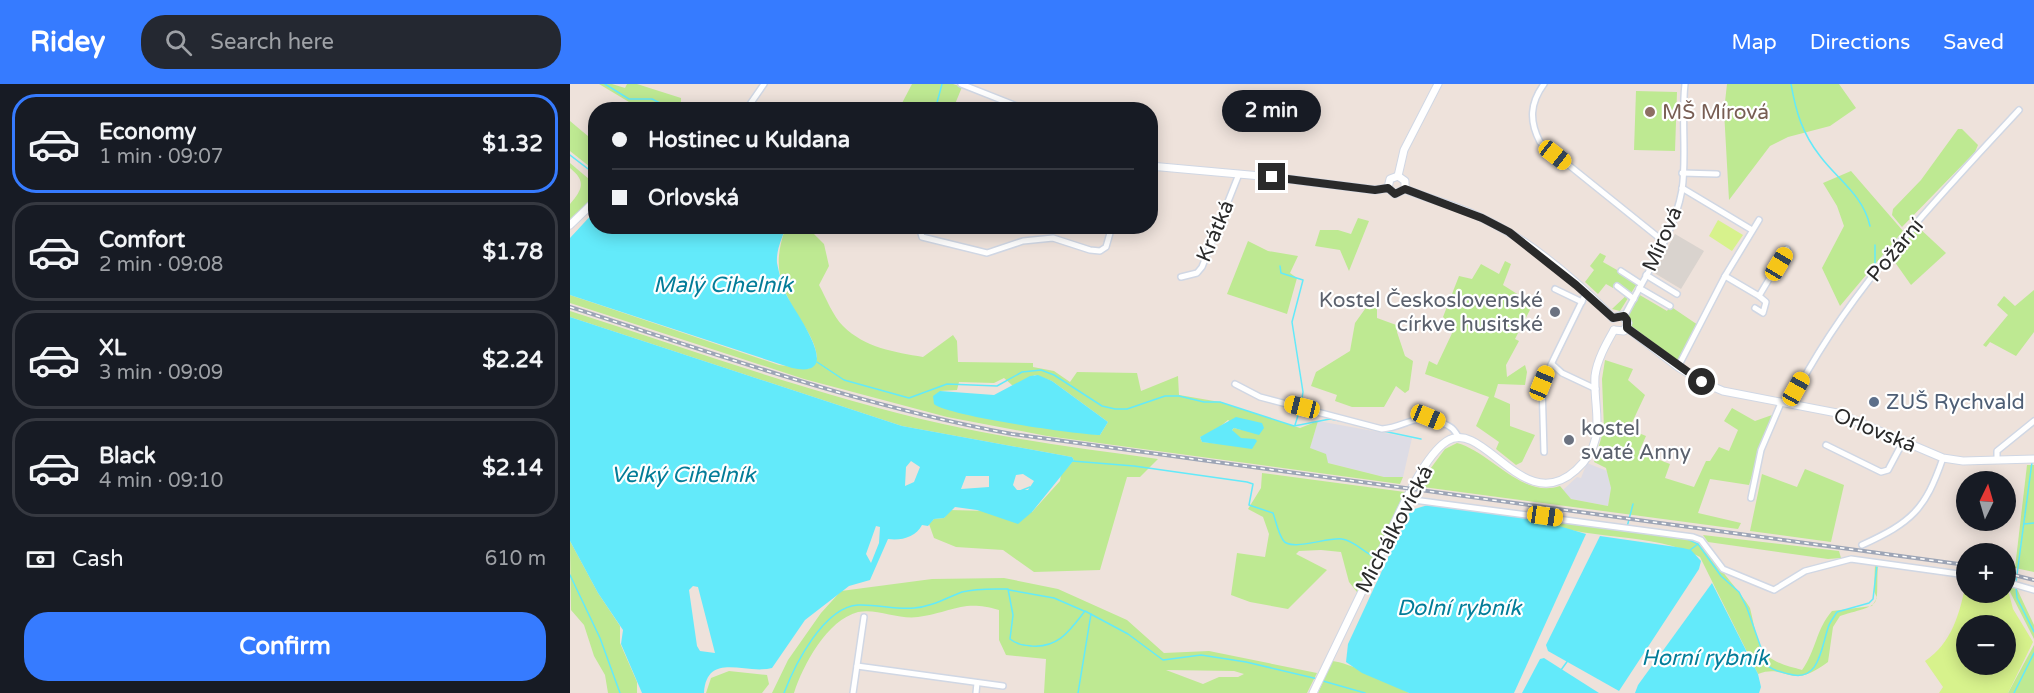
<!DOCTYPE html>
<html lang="en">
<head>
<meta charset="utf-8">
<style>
  body { margin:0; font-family:"Varela Round",sans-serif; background:#242831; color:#f1f3f6; height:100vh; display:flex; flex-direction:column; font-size:22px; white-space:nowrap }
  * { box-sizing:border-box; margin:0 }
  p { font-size:20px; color:#9ea1a6 }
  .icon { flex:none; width:33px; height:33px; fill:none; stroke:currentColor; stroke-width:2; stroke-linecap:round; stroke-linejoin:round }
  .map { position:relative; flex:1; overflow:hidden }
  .sheet { display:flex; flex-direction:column; background:#171b24; width:570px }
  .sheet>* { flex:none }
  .top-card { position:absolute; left:18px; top:18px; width:570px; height:132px; border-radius:24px; box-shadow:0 3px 15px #0003; display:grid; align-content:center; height:132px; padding:0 24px; background:#171b24 }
  .needle { width:39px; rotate:5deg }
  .controls { position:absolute; left:1386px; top:387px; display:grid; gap:12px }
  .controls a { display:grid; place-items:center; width:60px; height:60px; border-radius:50%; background:#171b24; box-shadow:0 3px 15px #0003; font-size:30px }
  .end { position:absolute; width:27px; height:27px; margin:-14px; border:8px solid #2a2a2a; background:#fff; box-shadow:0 0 0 3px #fff }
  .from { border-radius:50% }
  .bubble { position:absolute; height:42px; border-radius:21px; background:#171b24; box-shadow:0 3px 15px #0003; font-size:20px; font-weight:700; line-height:42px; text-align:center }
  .car { position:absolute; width:18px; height:36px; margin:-18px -9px; border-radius:8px; box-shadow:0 0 4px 2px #0007; background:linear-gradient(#f5c518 24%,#345 0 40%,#f5c518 0 76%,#345 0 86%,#f5c518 0) }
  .top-card b { display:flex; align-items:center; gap:21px; height:57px; font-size:22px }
  .top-card b+b { border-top:2px solid #363941 }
  .top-card i { width:15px; height:15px; background:#f1f3f6 }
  ul { padding:10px 0 0; list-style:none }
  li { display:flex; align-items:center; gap:18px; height:99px; margin:0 12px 9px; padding:0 12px; border:3px solid #363941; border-radius:24px }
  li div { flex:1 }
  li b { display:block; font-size:22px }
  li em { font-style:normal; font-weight:700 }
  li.active { border-color:#367bff }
  li>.icon { width:54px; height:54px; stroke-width:1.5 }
  .pay { display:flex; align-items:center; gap:15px; height:66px; padding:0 24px; font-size:22px }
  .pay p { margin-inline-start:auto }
  .primary-button { display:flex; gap:12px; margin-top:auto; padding:12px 24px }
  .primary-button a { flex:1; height:69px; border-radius:24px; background:#367bff; color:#fff; font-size:24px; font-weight:700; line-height:69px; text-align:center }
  header { display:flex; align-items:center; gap:36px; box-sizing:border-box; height:84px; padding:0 30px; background:#367bff; color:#fff }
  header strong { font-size:28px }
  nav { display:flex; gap:33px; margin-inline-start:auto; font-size:21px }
  .search { width:420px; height:54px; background:#242831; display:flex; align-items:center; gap:15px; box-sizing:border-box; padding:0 21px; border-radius:24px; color:#9ea1a6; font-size:22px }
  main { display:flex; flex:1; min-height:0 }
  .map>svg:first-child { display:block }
  .industrial { fill:#dddce5 }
  .green { fill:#bee992; fill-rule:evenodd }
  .pitch { fill:#d7f28c; fill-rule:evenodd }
  .plaza { fill:#d9d3ce }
  .water { fill:#63eafa; fill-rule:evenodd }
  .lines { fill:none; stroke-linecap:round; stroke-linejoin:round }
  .stream { stroke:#63eafa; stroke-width:1.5 }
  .street-casing { stroke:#d0d7e4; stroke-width:8 }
  .secondary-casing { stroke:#d0d7e4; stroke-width:9 }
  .street { stroke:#fff; stroke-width:5 }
  .secondary { stroke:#fff; stroke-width:7 }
  .rail-casing { stroke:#9da5b6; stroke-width:4 }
  .rail { stroke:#fff; stroke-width:1.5; stroke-dasharray:4.5; stroke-linecap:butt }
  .route { stroke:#2a2a2a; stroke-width:8 }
  .education-dot { fill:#8d6e63; stroke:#fff; stroke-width:2 }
  .worship-dot { fill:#6b7280; stroke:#fff; stroke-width:2 }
  .service-dot { fill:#5c6f8a; stroke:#fff; stroke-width:2 }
  .labels { text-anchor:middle; stroke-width:4.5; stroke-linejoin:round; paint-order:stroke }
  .education-label { font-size:21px; fill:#785e54; stroke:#fff; text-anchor:start }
  .street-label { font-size:21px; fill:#2a2a2a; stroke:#fff }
  .worship-label { font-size:21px; fill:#5b616d; stroke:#fff; text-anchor:end }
  .service-label { font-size:21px; fill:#4e5e75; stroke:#fff; text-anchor:start }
  .water-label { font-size:22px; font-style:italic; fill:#037c98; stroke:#fff }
</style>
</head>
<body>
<header>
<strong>Ridey</strong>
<div class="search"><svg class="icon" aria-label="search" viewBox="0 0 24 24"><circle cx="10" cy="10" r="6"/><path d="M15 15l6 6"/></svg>Search here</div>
<nav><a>Map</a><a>Directions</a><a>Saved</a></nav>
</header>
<main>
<section class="sheet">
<ul>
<li class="active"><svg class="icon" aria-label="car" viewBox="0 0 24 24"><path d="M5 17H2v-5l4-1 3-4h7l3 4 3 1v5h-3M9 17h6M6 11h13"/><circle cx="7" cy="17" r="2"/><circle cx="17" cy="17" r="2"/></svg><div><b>Economy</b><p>1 min · 09:07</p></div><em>$1.32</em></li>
<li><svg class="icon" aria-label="car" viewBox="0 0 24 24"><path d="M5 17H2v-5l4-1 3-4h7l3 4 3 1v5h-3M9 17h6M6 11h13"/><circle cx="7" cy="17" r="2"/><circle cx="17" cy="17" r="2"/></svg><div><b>Comfort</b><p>2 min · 09:08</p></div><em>$1.78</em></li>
<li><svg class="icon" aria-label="car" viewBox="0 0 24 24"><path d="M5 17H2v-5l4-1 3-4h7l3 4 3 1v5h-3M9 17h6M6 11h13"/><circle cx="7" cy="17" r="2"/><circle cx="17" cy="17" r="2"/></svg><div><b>XL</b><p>3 min · 09:09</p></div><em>$2.24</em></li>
<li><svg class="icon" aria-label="car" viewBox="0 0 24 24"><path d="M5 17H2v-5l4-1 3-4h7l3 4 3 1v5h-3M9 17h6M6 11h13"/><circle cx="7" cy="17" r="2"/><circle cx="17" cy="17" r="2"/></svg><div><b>Black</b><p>4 min · 09:10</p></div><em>$2.14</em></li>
</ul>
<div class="pay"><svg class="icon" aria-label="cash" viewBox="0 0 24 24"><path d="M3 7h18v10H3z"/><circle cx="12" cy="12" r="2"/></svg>Cash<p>610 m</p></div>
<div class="primary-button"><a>Confirm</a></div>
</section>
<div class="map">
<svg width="1464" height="609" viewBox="0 0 1464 609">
  <rect width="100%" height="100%" fill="#eee2db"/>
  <g class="industrial">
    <polygon points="748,337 842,354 833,393 814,393 758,379 740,364"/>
    <polygon points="1017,379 1037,387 1041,404 1038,422 1001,415 993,406 1007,393 1011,394"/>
  </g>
  <g class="green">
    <polygon points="29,0 42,0 55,4 57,0 67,0 111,14 111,23 117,25 99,25 79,19 59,18"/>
    <polygon points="342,0 383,0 392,3 383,25 332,25 330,23"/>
    <polygon points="1157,0 1269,0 1286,24 1260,42 1218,53 1200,62 1159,116 1154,27"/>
    <polygon points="1066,7 1107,8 1105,67 1064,66"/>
    <polygon points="0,37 25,58 25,87 0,67"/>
    <polygon points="1388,45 1392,45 1408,61 1405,68 1332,143 1322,131 1323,125 1351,96"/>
    <path d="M0,79L26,101L25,111L0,136V120C13,105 16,97 0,84Z"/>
    <polygon points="1281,87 1333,147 1270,222 1252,184 1274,142 1267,122 1253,99"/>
    <polygon points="788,134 799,137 779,187 770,166 745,162 750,146 768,146 781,150"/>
    <path d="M216,143L240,146L254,160L259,182L249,201C256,214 263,232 273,242C295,264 325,268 353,273L383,251L387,257L388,278L463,279V283L484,287L500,298L507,288L567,289L571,307L608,292L609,311L650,318L730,344L748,337L740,364L756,370L758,379L814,393H833L830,400L477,352L377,333L234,295L0,219V211L209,281L238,285L247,273C245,258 238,248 230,235C209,202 202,180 216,143ZM465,291L482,297L538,338L530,351L396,330L370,307L387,306L389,298L424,299L434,294L443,302ZM658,336L672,346L664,344L662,346C667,355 676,357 685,355L661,361L632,358L630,353L646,346Z"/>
    <polygon points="1348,143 1376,169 1341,201 1322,174"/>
    <polygon points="678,157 698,167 728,172 720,189 727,194 717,230 657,210"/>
    <polygon points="1030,169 1036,172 1033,178 1068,198 1050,227 1042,225 1060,208 1047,198 1043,204 1036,200 1028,210 1015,198 1024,186 1020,182"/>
    <polygon points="935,177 941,180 933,201 963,220 945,255 949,257 936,281 937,293 955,281 957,288 955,301 928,300 924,313 940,320 940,342 965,351 952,378 946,381 926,365 929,358 906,342 919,313 855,290 859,277 867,281 885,243 873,233 889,192 902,195 911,180 929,190"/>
    <polygon points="1464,206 1464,248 1446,272 1420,258 1416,263 1413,261 1438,231 1427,221 1434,212 1445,222"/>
    <polygon points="1068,210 1097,227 1100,222 1128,241 1109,277 1061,242 1057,231"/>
    <polygon points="807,217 807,234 829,242 827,248 835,272 843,277 839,306 835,309 826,302 814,323 782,323 765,317 767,311 741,302 746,288 780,267 785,239 800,218"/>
    <path d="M0,227C124,267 246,311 373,340C444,356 516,365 588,375L570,393H557L530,486L464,488L433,466L386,463L364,454L359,440L364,435L374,434L380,426L462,428L490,397L491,391L504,376L502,373L332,342L0,233Z"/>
    <path d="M1035,276L1063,285L1058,296L1075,311L1059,345L1076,352L1069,368L1100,380L1095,394L1124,403L1136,377H1140L1149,363L1159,367L1168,346L1154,337L1162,324L1185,337L1202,331L1179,401L1140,395L1128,429L1171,439L1168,445L853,403L852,396L875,365L887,359C921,368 952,415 990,402L1001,415L1038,422L1041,404L1036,384L1024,378L1034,345L1032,295Z"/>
    <polygon points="1457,381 1464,381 1464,488 1445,484"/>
    <polygon points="1235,385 1274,401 1261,458 1180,447 1192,390 1227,403"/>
    <polygon points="692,389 835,408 787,508 779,498 771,468 751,466 729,467 726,470 757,486 718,525 680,518 661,511 667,469 695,473 699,450 693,433 678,425 691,404"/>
    <path d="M962,434L1115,454C1119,456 1124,457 1128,459C1134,464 1178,518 1180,524C1184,539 1186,561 1198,572C1207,580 1221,583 1232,586C1246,567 1246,545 1262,527L1302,522L1307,514L1304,507L1305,480H1308C1305,526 1316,518 1270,532L1263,543L1258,578C1218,608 1218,579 1188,590L1130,473C1083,447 1013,458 962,434Z"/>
    <polygon points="1133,451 1269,467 1271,474 1258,475 1138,458"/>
    <polygon points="0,457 28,509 50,542 50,559 67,598 67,609 38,609 35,591 24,572 14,541 1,526"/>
    <path d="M434,494L488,505L557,536L594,569L639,567L747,589L737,609H474L476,575L436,571L429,556V526C393,515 383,528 348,533C329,536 307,524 288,528C257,536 233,581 224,609H202L218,576L251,529L271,507L362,495ZM596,586L664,587L674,590L668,593H649L633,600Z"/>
    <polygon points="1437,502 1447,505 1464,541 1464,555"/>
    <polygon points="1464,561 1464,609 1438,609"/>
    <path d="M762,577C778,578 823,600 839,609H748Z"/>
    <polygon points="159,587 197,591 199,600 192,609 136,609 141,594"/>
  </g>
  <g class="pitch">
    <polygon points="1148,136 1173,151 1162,167 1139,152"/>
    <path d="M1396,498V508H1436L1437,502L1443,525L1463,558L1438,609H1369L1373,603L1355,577C1382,559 1390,529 1396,498ZM1396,542H1436V580H1396Z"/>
  </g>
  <polygon class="plaza" points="1105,150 1134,167 1111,205 1081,187 1082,184 1086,186"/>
  <g class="water">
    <path d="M25,127L26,142L216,143C212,154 206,166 207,179C209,189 212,201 216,210C223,226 278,296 222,284L0,211V154Z"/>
    <path d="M0,233L332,342L502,373L504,376L462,428L448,440L407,426L385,423L374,434L364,435L358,442L352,441C346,453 331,457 318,455L300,496L279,502L235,536L202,584C175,591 137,567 134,609H72L51,560L53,546L28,509L0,457ZM341,377L350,383L344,398L335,402L336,383ZM453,390L464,397L458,406H447L443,401L446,391ZM396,392H419V403L391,405ZM306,442L310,443L309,459L301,479L296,470ZM123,502L128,503L145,569L130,567L127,562L119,506Z"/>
    <path d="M468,291L482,297L538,338L530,351C505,350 378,332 364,320L363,312L370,307L424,311L460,292Z"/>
    <polygon points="666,333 692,339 694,344 689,351 664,344 662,346 671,354 685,355 687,357 682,365 632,358 630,353"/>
    <polygon points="858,421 962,434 1016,450 944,609 839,609 792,589 776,578 778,560 835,437 841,426"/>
    <polygon points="1030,452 1113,464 1121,466 1131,477 1129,485 1049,607 978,567 976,561"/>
    <polygon points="1142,499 1188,590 1191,603 1189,609 1065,609 1068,601"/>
    <polygon points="974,574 1029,609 952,609 970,575"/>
  </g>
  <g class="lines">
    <g class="stream">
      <polyline points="35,0 59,15 82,15 104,26"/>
      <path d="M1221,0C1226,28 1232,49 1250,72C1268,96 1293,111 1300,142"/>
      <polyline points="365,26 372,0"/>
      <polyline points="0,71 26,91"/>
      <polyline points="1305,180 1305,161"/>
      <polyline points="710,182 711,189 733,196 722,238 733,308 731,321"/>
      <polyline points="247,278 274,296 339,314 377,300 427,302 452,288 471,286 484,291 532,322 545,325 557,325 595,312 609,312 634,318 650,318 724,342 760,335 771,337"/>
      <polyline points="725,341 730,325"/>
      <polyline points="813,347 851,355"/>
      <path d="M502,377L564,382L677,398L683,400L679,421L703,429C706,437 708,449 713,456C720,468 757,453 772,455C785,457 793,468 805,473"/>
      <polyline points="450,407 460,403"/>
      <polyline points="1454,440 1464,439"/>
      <polyline points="1057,443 1063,420"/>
      <path d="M1115,454L1128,460L1151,492L1169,508L1177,524L1197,581C1203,587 1211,588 1219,590C1249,599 1251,565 1258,544C1259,539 1264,533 1267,528L1299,519L1303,515L1307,481"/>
      <polyline points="1120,466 1128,460"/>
      <polyline points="0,491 30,554 50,609"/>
      <polyline points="1446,498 1462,378"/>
      <polyline points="1446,503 1447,514 1464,548"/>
      <polyline points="439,506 484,514 514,527"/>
      <polyline points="1179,576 1191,570"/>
      <polyline points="991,586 999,575"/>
      <polyline points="753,597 795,609"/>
      <path d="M214,609C225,580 254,523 288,521C307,520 326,526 344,524C361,523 376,514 392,508C408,504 423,505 438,505L443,531L440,555C448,561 453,561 462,562C489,564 500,546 515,527L558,550L593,576L631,571L676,578L748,595"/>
      <polyline points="508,609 521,530"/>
      <polyline points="1444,609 1464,569"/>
    </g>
    <defs>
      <g id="street">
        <polyline points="391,0 457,26"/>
        <path d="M974,0C960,19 959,37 970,58L1093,157"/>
        <polyline points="176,26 194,0"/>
        <polyline points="1112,89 1147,90"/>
        <polyline points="1112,104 1182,146"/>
        <polyline points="349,142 352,153 417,169 453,157 483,154 520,166 530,167 536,163 542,142"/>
        <polyline points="1051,187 1071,200"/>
        <polyline points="1076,191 1107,210"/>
        <polyline points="1155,192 1189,212 1217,165"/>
        <polyline points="611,193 627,189 632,183 669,90"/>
        <polyline points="1047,202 1064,215"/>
        <polyline points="1069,204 1100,222"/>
        <polyline points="985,205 1012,218"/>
        <polyline points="1185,224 1193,229 1196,218 1189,212"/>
        <path d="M1054,233C1074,193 1104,151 1112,106C1117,74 1111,34 1115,0"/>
        <polyline points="982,280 992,289 1026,305"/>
        <polyline points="1108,283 1155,192 1189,136"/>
        <path d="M665,300L690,313L812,345C837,343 844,328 872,339C881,342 884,345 889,354"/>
        <path d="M1220,320C1275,209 1365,117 1449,26"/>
        <polyline points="1256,361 1311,388 1318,386 1334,356"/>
        <polyline points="974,368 972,299 1016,209"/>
        <polyline points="1427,375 1427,367 1464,337"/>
        <polyline points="1181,414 1191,366 1211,319"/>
        <polyline points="836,415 1123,453 1131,456 1153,485 1204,506 1235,487 1281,475 1396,491"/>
        <path d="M1292,461C1342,438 1355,426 1373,374"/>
        <polyline points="1436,498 1464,506"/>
        <polyline points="287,582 433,602"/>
        <polyline points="283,609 294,533"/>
        <polyline points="406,609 407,599"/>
      </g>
      <g id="secondary">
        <polyline points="580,82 702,93 805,106 818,104"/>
        <polyline points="828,92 834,66 868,0"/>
        <polyline points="828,92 835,97 835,105"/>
        <polyline points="818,104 825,110 835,105"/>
        <polyline points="818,104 820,95 828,92"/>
        <path d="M835,105C861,116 889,122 914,135C962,158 1006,196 1043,234"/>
        <polyline points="0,141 26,116"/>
        <polyline points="1043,234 1052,231 1058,239 1054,247 1044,246"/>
        <polyline points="1057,244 1108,283 1132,298 1153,307 1267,329 1373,374 1393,377 1464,375"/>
        <path d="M743,609C766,561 789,513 812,466C826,437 851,374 877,357C914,334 953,434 1006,386C1039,356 1023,328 1025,292C1027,276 1036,260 1044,246"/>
      </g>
    </defs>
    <use href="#street" class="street-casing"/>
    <use href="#secondary" class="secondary-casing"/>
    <use href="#street" class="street"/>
    <use href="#secondary" class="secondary"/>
    <defs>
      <g id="rail">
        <path d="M0,223C146,270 291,322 442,350L1396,481"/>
        <polyline points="1436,489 1464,496"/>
      </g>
    </defs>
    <use href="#rail" class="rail-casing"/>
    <use href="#rail" class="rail"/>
  </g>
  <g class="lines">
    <polyline class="route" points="702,93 805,106 818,104 825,110 835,105 912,134 939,148 1006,201 1043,234 1054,232 1057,236 1057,244 1132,298"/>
  </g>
  <circle class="education-dot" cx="1080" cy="28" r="6"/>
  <g class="worship-dot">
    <circle cx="985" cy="228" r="6"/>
    <circle cx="999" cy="356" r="6"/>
  </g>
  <circle class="service-dot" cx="1304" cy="318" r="6"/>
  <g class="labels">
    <g class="education-label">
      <text x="1092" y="35">MŠ Mírová</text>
    </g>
    <g class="street-label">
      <text transform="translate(645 147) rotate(-67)" y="7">Krátká</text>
      <text transform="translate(1092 155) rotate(-66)" y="7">Mírová</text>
      <text transform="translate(1325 166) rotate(-50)" y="7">Požární</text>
      <text transform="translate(1305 346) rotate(22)" y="7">Orlovská</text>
      <text transform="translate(824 445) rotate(-62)" y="7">Michálkovická</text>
    </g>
    <g class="worship-label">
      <text x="973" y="223">Kostel Československé<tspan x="973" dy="24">církve husitské</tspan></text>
      <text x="1011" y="351" text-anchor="start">kostel<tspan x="1011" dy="24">svaté Anny</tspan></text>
    </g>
    <g class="service-label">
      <text x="1316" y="325">ZUŠ Rychvald</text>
    </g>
    <g class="water-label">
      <text x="153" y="208">Malý Cihelník</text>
      <text x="113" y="398">Velký Cihelník</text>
      <text x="889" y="531">Dolní rybník</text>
      <text x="1135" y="581">Horní rybník</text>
    </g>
  </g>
</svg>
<div class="controls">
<a><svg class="needle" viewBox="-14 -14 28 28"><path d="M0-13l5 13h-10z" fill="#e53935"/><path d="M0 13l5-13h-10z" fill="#9ea1a6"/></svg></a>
<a>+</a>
<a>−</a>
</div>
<i class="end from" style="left:1132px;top:298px"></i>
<i class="end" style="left:702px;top:93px"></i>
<div class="bubble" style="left:652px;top:6px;width:99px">2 min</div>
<i class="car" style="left:985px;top:71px;rotate:128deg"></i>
<i class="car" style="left:1209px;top:180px;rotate:31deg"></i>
<i class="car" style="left:972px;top:299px;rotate:22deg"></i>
<i class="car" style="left:1226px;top:305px;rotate:29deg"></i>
<i class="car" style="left:732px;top:323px;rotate:284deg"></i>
<i class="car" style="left:858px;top:333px;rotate:112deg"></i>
<i class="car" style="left:975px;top:432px;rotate:98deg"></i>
<div class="top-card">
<b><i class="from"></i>Hostinec u Kuldana</b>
<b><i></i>Orlovská</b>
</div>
</div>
</main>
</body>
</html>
